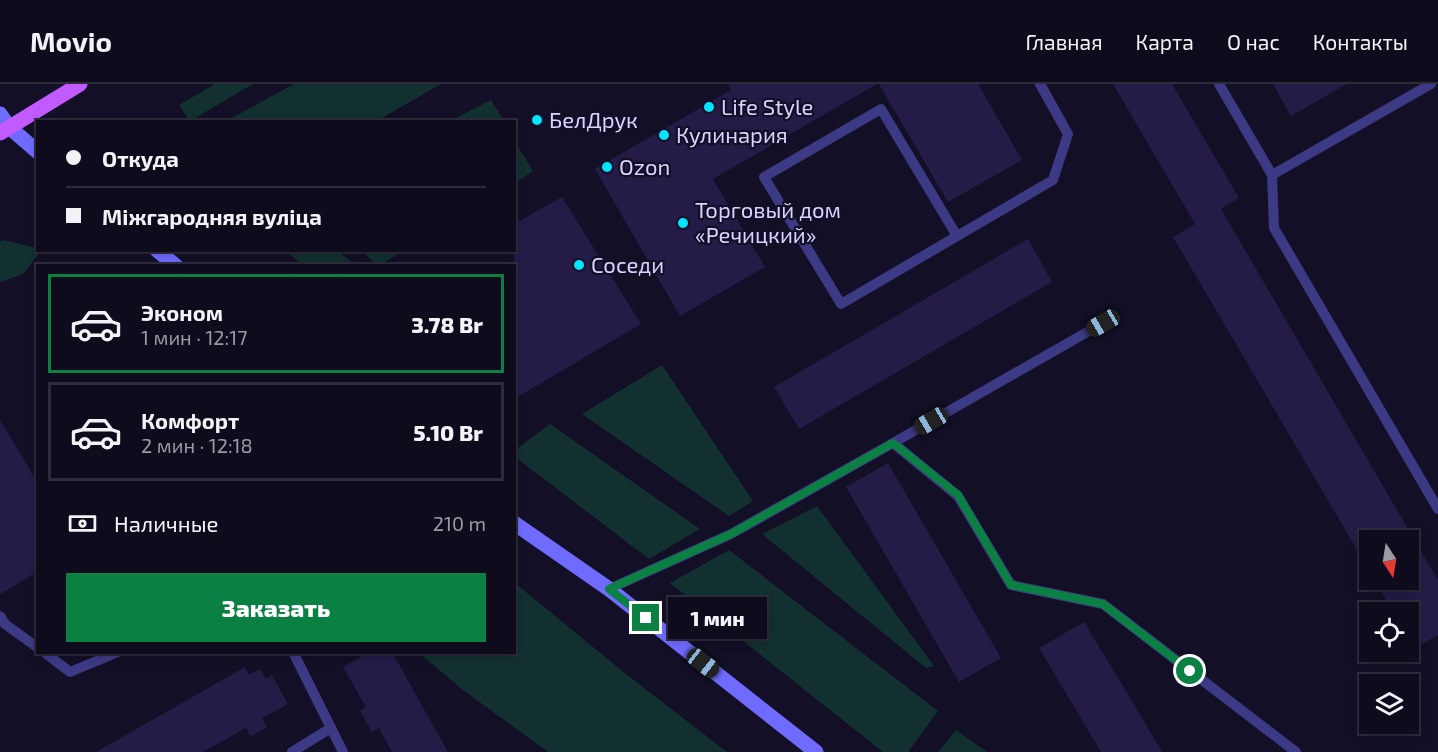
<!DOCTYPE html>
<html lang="ru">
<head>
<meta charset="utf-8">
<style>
  body { margin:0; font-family:"Exo 2",sans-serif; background:#1c1929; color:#f1f3f6; height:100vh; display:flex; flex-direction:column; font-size:22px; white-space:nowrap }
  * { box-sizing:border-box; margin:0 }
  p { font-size:20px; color:#9b9ba3 }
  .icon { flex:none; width:33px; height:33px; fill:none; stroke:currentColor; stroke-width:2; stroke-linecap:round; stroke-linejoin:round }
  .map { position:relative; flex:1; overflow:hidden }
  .drawer { position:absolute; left:36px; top:180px; width:480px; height:390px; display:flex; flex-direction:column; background:#0e0b1c; border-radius:0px; box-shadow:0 3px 9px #0003,0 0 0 2px #2e2b3b }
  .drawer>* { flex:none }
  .hud { position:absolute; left:36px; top:36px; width:480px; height:132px; border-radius:0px; box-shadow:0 3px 9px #0003,0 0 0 2px #2e2b3b; display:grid; align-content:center; height:132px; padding:0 30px; background:#0e0b1c }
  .needle { width:39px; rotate:168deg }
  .fabs { position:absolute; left:1359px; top:446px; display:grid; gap:12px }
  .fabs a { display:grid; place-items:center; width:60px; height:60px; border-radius:0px; background:#0e0b1c; box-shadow:0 3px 9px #0003,0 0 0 2px #2e2b3b; font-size:30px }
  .end { position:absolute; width:27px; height:27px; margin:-14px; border:8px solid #0b8043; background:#fff; box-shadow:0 0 0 3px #fff }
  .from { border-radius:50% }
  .bubble { position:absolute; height:42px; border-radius:0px; background:#0e0b1c; box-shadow:0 3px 9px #0003,0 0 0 2px #2e2b3b; font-size:20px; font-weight:800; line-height:42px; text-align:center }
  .car { position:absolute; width:18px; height:36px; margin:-18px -9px; border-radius:8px; box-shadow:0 0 4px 2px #0007; background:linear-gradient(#222 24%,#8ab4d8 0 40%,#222 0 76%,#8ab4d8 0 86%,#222 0) }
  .hud b { display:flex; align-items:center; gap:21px; height:57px; font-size:22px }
  .hud b+b { border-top:2px solid #2e2b3b }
  .hud i { width:15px; height:15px; background:#f1f3f6 }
  ul { padding:10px 0 0; list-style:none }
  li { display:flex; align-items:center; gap:18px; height:99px; margin:0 12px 9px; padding:0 18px; border:3px solid #2e2b3b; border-radius:0px }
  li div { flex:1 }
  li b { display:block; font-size:22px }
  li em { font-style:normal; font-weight:800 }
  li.current { border-color:#0b8043 }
  li>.icon { width:54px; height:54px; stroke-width:1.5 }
  .pay { display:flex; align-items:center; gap:15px; height:66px; padding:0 30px; font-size:22px }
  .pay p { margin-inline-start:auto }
  .primary-button { display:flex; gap:12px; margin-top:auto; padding:12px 30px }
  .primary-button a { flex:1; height:69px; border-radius:0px; background:#0b8043; color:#fff; font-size:24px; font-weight:800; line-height:69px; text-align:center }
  header { display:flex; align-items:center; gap:36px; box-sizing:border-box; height:84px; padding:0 30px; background:#0e0b1c; border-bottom:2px solid #2e2b3b }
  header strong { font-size:28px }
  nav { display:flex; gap:33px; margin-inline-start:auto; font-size:21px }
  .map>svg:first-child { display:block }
  .green { fill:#12302f }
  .building { fill:#241b47 }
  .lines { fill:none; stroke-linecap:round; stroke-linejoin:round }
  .lane { stroke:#3d3a85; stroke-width:10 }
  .secondary { stroke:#6f6bff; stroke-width:15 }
  .primary { stroke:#c25bff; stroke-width:15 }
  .route { stroke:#0b8043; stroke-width:8 }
  .poi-dot { fill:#00e5ff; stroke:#130f26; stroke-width:2 }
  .labels { text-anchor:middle; stroke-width:4.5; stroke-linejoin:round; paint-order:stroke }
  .poi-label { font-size:22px; fill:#d9d4ff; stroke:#130f26; text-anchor:start }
</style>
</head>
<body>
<header>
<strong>Movio</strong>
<nav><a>Главная</a><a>Карта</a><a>О нас</a><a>Контакты</a></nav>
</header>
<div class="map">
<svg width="1438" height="668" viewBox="0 0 1438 668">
  <rect width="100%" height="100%" fill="#130f26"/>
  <g class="green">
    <polygon points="215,0 253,0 190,37 179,21"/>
    <polygon points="294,0 441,0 377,37 226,37"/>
    <polygon points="491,16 504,37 450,37"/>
    <polygon points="514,56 533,87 515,99 514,99"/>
    <polygon points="3,156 37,164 38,166 41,167 23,190 0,198 0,157"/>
    <polygon points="285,167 337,167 356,181 303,181"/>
    <polygon points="362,167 403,167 378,182"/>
    <polygon points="662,281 753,417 729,432 582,330"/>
    <polygon points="550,340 700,445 649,475 515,373 515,366"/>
    <polygon points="817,422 934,582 926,584 762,450"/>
    <polygon points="729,466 938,627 908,668 883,668 670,499"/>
    <polygon points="515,499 621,586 727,668 548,668 463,606 419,569 514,568"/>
    <polygon points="956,646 987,668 938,668"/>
  </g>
  <g class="building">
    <polygon points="728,0 877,0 713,95 765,183 680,232 595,85 731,6"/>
    <polygon points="879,0 978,0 1022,76 948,118"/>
    <polygon points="1113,0 1172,0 1239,114 1221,125 1438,496 1438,551 1408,568 1408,528 1393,528 1374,495 1408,495 1408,456 1370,456 1370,488 1173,153 1195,140"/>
    <polygon points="1273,0 1347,0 1291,32"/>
    <polygon points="562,113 641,240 514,315 514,140"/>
    <polygon points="1028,155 1052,198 799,345 774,303"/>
    <polygon points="0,336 38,399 38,488 0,510"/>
    <polygon points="888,379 1001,574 959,598 846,403"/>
    <polygon points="1084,538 1132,617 1162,668 1101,668 1039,564"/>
    <polygon points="369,568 392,568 448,668 392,668 379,644 372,648 360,627 366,623 343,583"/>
    <polygon points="245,583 249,591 260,585 266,595 272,591 288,620 262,634 267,643 250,653 246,644 203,668 96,668"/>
  </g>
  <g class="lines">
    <g class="lane">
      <polyline points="1219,0 1272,91 1431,0"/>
      <polyline points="1272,91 1274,144 1438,425"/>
      <polyline points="957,152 881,25 764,93 841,220 1053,96 1068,50 1040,0"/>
      <polyline points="893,359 1103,239"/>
      <polyline points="609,505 731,450 893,359 958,412 1011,501 1103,520 1296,668"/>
      <polyline points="0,532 5,540 38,564"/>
      <polyline points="44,568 70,588 118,568"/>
      <polyline points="293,568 343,668"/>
      <polyline points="292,668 331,644"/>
    </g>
    <g class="secondary">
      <polyline points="0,30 9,43 38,68"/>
      <polyline points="157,166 176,182"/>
      <polyline points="514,439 609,505 816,668"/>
    </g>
    <polyline class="primary" points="0,49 80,0"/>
  </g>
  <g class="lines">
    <polyline class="route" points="646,534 609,505 731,450 893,359 958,411 1011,501 1103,520 1190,587"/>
  </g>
  <g class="poi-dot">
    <circle cx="709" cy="23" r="6"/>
    <circle cx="537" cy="36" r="6"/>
    <circle cx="664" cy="51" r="6"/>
    <circle cx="607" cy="83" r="6"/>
    <circle cx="683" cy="139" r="6"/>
    <circle cx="579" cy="181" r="6"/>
  </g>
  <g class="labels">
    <g class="poi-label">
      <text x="721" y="31">Life Style</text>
      <text x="549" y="44">БелДрук</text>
      <text x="676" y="59">Кулинария</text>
      <text x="619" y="91">Ozon</text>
      <text x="695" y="134">Торговый дом<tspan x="695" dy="25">«Речицкий»</tspan></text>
      <text x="591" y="189">Соседи</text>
    </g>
  </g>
</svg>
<div class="fabs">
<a><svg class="needle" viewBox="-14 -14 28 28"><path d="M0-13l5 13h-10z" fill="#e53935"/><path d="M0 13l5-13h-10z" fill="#9b9ba3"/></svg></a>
<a><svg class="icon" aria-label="locate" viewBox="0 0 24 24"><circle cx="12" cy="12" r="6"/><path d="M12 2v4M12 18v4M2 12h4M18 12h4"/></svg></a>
<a><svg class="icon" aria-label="layers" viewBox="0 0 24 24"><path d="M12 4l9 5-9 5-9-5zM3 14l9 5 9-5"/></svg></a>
</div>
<i class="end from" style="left:1190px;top:587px"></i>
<i class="end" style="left:646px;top:534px"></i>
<div class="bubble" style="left:668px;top:513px;width:99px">1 мин</div>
<i class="car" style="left:1103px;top:239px;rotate:240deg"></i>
<i class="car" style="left:931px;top:337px;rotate:240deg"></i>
<i class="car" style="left:703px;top:579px;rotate:128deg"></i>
<div class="hud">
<b><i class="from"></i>Откуда</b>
<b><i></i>Міжгародняя вуліца</b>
</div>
<section class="drawer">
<ul>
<li class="current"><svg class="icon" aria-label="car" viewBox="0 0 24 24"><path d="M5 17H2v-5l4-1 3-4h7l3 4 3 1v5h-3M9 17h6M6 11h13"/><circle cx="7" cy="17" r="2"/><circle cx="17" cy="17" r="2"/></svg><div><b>Эконом</b><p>1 мин · 12:17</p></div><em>3.78 Br</em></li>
<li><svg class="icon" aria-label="car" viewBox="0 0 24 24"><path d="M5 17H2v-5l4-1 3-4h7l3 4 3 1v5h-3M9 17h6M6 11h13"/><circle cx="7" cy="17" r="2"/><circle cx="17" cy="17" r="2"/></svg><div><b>Комфорт</b><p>2 мин · 12:18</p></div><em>5.10 Br</em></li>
</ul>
<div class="pay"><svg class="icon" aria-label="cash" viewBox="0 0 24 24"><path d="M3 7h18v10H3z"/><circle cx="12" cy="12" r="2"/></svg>Наличные<p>210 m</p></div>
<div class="primary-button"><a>Заказать</a></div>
</section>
</div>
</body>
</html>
